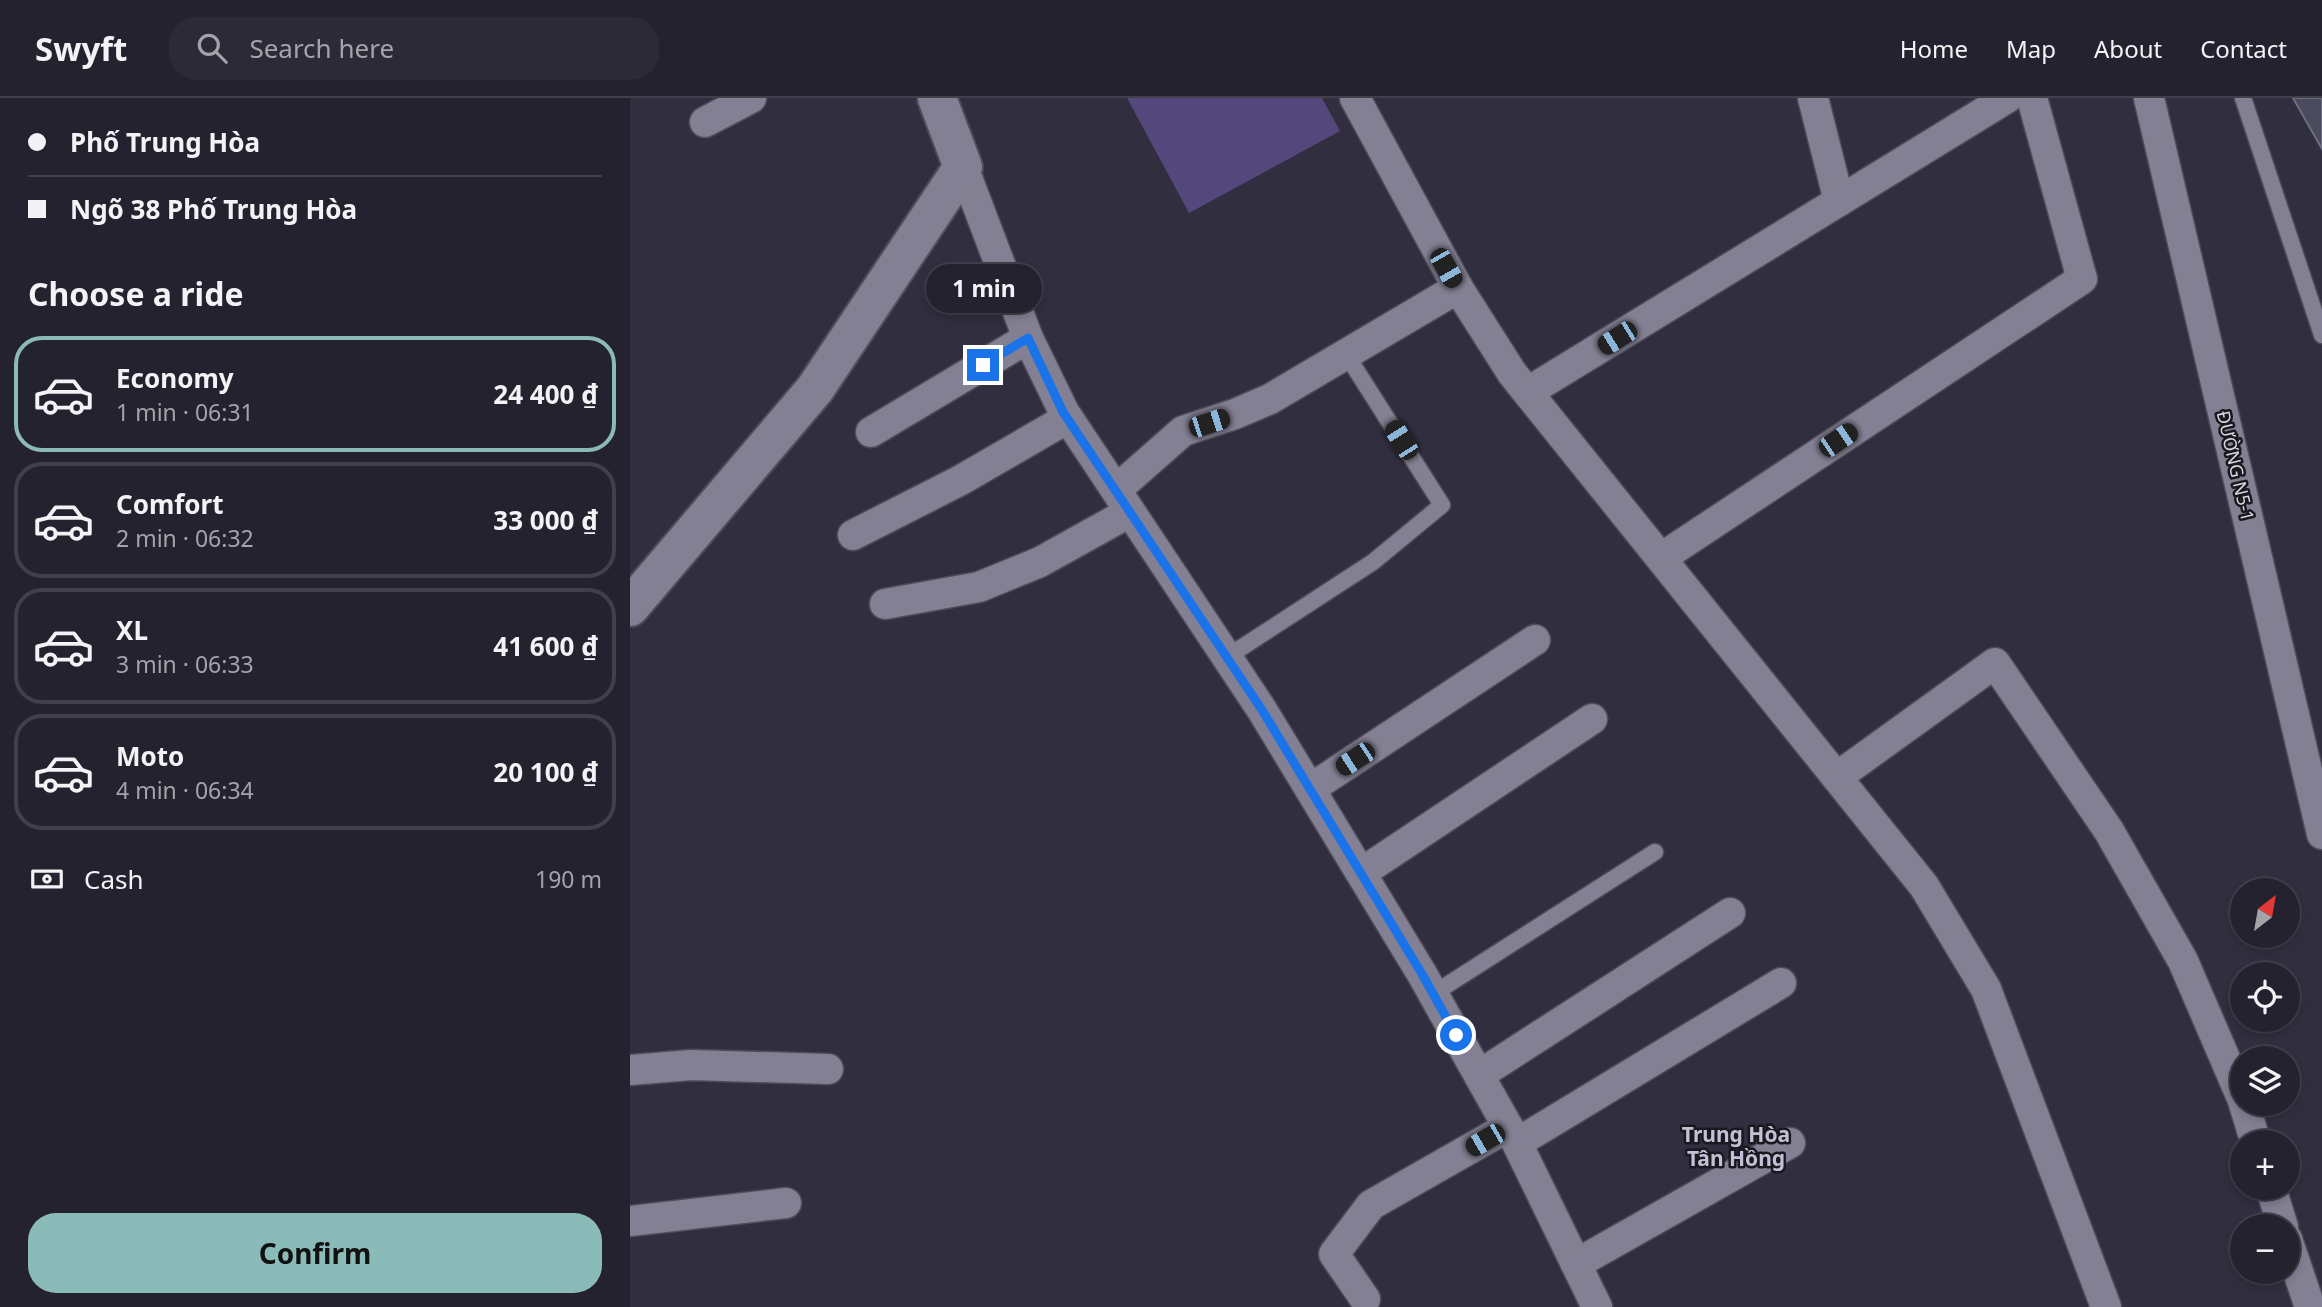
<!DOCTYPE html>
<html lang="en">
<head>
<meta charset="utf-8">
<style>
  body { margin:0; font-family:"Noto Sans",sans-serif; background:#2d2a37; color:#f1f3f6; height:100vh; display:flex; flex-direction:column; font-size:26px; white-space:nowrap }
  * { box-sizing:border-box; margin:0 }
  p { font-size:23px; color:#a3a4aa }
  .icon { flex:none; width:38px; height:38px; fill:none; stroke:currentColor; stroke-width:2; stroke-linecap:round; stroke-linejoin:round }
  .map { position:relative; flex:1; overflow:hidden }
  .sheet { display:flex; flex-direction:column; background:#25222f; width:630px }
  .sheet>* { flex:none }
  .top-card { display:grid; align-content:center; height:154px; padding:0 28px; background:#25222f }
  .needle { width:46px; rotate:31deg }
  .buttons { position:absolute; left:1600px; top:780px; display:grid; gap:14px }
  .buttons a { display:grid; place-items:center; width:70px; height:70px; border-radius:50%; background:#25222f; box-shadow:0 4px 10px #0003,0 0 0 2px #423f4b; font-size:35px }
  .end { position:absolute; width:32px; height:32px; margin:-16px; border:9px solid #1a73e8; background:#fff; box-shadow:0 0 0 4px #fff }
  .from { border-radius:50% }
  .bubble { position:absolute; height:49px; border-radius:24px; background:#25222f; box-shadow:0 4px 10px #0003,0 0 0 2px #423f4b; font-size:23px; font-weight:700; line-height:49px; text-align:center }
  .car { position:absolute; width:21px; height:42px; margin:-21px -10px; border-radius:9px; box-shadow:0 0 5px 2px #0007; background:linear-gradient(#222 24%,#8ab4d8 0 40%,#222 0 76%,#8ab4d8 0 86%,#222 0) }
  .top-card b { display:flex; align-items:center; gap:24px; height:66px; font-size:26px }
  .top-card b+b { border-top:2px solid #423f4b }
  .top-card i { width:18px; height:18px; background:#f1f3f6 }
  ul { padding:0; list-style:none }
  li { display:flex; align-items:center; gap:21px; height:116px; margin:0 14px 10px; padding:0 14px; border:4px solid #423f4b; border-radius:28px }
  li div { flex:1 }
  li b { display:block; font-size:26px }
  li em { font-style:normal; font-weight:700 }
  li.active { border-color:#8bbbb9 }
  li>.icon { width:63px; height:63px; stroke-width:1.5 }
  h2 { padding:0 28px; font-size:32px; line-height:84px }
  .pay { display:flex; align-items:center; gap:18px; height:77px; padding:0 28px; font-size:26px }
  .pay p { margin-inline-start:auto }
  .button { display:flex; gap:14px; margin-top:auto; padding:14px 28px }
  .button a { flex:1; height:80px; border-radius:28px; background:#8bbbb9; color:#111; font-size:28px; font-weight:700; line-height:80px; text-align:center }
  header { display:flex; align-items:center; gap:42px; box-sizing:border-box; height:98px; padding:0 35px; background:#25222f; border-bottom:2px solid #423f4b }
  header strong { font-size:33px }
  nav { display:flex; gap:38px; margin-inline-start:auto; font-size:24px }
  .search { width:490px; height:63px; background:#2d2a37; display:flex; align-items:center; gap:18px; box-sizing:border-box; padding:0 24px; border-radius:28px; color:#a3a4aa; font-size:26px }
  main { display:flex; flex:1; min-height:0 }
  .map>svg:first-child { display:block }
  .green { fill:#53477c }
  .building { fill:#4a4b5d; stroke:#6b6d80; stroke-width:2 }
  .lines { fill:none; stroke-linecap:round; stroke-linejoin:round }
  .service-casing { stroke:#4f4c5a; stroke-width:19 }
  .minor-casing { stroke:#4f4c5a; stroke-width:33 }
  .tertiary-casing { stroke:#4f4c5a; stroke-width:42 }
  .service { stroke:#838093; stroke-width:16 }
  .minor { stroke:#838093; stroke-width:30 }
  .tertiary { stroke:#838093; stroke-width:38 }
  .route { stroke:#1a73e8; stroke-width:9 }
  .labels { text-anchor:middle; stroke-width:5; stroke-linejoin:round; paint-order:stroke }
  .street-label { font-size:18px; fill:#d9d7e2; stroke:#19181f }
  .quarter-label { font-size:21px; font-weight:bold; fill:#c3c0d5; stroke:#19181f }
</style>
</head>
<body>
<header>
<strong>Swyft</strong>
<div class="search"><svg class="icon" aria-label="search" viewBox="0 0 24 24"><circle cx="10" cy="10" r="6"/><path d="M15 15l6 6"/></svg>Search here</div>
<nav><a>Home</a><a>Map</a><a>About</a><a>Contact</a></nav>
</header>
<main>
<section class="sheet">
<div class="top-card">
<b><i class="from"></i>Phố Trung Hòa</b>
<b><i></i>Ngõ 38 Phố Trung Hòa</b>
</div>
<h2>Choose a ride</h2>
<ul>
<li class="active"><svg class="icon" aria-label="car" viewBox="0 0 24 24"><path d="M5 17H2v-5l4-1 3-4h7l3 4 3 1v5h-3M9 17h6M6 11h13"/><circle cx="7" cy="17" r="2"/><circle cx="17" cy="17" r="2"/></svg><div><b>Economy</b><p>1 min · 06:31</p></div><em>24 400 ₫</em></li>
<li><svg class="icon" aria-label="car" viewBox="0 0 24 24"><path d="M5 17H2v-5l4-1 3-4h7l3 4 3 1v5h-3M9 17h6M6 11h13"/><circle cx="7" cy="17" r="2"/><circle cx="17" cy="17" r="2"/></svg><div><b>Comfort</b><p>2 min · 06:32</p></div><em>33 000 ₫</em></li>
<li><svg class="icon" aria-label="car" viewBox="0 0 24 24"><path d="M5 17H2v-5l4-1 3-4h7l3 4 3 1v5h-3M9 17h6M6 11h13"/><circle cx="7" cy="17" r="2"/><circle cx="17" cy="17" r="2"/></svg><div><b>XL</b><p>3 min · 06:33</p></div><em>41 600 ₫</em></li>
<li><svg class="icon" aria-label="car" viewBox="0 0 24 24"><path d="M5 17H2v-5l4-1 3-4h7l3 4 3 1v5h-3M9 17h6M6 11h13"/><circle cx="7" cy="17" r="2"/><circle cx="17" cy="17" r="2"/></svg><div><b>Moto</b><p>4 min · 06:34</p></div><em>20 100 ₫</em></li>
</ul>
<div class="pay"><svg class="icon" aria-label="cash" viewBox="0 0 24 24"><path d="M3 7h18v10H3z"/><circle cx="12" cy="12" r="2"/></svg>Cash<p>190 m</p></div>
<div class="button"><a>Confirm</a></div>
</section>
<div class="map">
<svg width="1692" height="1209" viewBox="0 0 1692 1209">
  <rect width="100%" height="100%" fill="#312e3f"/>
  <polygon class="green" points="497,0 692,0 710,33 559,115"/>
  <polygon class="building" points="1663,0 1692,0 1692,51"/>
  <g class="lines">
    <defs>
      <g id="service">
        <polyline points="1613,0 1692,237"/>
        <polyline points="597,559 743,464 812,407 716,256"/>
        <polyline points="803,896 1025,754"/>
      </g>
      <g id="minor">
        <polyline points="725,0 828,190 882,275 1294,788 1356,891 1476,1209"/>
        <polyline points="1183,0 1209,103"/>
        <polyline points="1519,0 1692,736"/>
        <polyline points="75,24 121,0"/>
        <polyline points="333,69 398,240 434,314 632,612 792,876 887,1045 967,1209"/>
        <polyline points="898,294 1377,0"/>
        <polyline points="241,334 398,240"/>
        <polyline points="486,392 553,333 605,316 640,301 828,190"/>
        <polyline points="223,437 331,382 438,320"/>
        <polyline points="1031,460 1452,181 1402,0"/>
        <polyline points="255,506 349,489 410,464 500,414"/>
        <polyline points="1207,679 1365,565 1479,733 1553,863 1612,1000"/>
        <polyline points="680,691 905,542"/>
        <polyline points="731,775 962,621"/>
        <polyline points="0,972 61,967 198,971"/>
        <polyline points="849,977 1100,815"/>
        <polyline points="1614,1006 1626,1045"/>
        <polyline points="887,1045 1151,885"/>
        <polyline points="1641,1090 1653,1129"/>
        <polyline points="0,1123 156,1105"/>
        <polyline points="1657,1141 1680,1209"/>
        <polyline points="946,1166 1160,1045"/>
        <polyline points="735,1201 704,1156 741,1107 878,1029"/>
      </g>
      <polyline id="tertiary" points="0,509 185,291 333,69 307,0"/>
    </defs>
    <use href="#service" class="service-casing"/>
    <use href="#minor" class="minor-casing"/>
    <use href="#tertiary" class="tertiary-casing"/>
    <use href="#service" class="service"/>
    <use href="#minor" class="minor"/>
    <use href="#tertiary" class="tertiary"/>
  </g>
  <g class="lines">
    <polyline class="route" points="353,267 398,240 433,314 632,612 792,876 826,937"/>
  </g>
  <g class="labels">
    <g class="street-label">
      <text transform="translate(1605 368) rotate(77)" y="6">ĐƯỜNG N5-1</text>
    </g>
    <g class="quarter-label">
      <text x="1106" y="1044">Trung Hòa<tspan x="1106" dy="24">Tân Hồng</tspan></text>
    </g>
  </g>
</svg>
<div class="buttons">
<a><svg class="needle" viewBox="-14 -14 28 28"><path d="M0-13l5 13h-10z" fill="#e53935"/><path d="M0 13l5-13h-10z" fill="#a3a4aa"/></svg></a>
<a><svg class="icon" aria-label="locate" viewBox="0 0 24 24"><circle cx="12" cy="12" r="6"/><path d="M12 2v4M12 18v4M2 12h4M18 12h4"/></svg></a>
<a><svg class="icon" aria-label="layers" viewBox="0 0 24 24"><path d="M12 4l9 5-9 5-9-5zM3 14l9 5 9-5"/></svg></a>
<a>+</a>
<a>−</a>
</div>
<i class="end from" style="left:826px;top:937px"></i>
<i class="end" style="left:353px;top:267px"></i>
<div class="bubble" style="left:296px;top:166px;width:116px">1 min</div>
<i class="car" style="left:816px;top:170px;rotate:150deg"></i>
<i class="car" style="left:987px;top:240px;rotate:238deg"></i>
<i class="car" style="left:579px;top:325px;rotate:72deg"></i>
<i class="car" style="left:771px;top:342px;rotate:328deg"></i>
<i class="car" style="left:1208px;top:342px;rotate:56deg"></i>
<i class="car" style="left:725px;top:661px;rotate:237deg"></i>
<i class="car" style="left:855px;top:1042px;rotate:240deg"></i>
</div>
</main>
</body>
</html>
